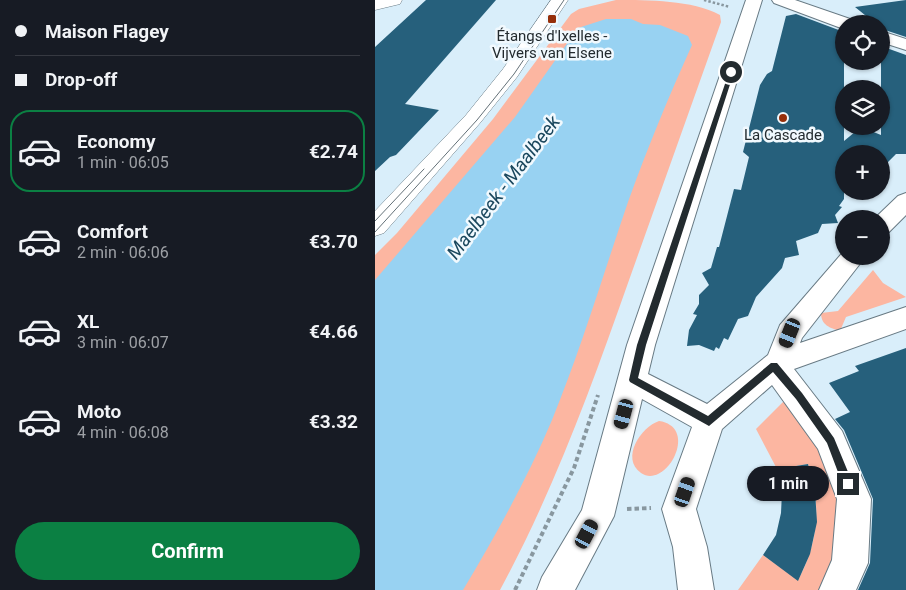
<!DOCTYPE html>
<html lang="en">
<head>
<meta charset="utf-8">
<style>
  body { margin:0; font-family:Roboto,sans-serif; background:#242831; color:#f1f3f6; height:100vh; display:flex; flex-direction:column; font-size:19px; white-space:nowrap }
  * { box-sizing:border-box; margin:0 }
  p { font-size:16px; color:#9ea1a6 }
  .icon { flex:none; width:28px; height:28px; fill:none; stroke:currentColor; stroke-width:2; stroke-linecap:round; stroke-linejoin:round }
  .map { position:relative; flex:1; overflow:hidden }
  .side { display:flex; flex-direction:column; background:#171b24; width:375px }
  .side>* { flex:none }
  .top-card { display:grid; align-content:center; height:110px; padding:0 15px; background:#171b24 }
  .fabs { position:absolute; left:460px; top:15px; display:grid; gap:10px }
  .fabs a { display:grid; place-items:center; width:55px; height:55px; border-radius:50%; background:#171b24; box-shadow:0 1px 4px #0004; font-size:25px }
  .end { position:absolute; width:22px; height:22px; margin:-11px; border:6px solid #232b2f; background:#fff; box-shadow:0 0 0 2px #fff }
  .from { border-radius:50% }
  .bubble { position:absolute; height:35px; border-radius:18px; background:#171b24; box-shadow:0 1px 4px #0004; font-size:16px; font-weight:700; line-height:35px; text-align:center }
  .car { position:absolute; width:15px; height:30px; margin:-15px -8px; border-radius:6px; box-shadow:0 0 4px 1px #0007; background:linear-gradient(#222 24%,#8ab4d8 0 40%,#222 0 76%,#8ab4d8 0 86%,#222 0) }
  .top-card b { display:flex; align-items:center; gap:18px; height:48px; font-size:19px }
  .top-card b+b { border-top:1px solid #363941 }
  .top-card i { width:12px; height:12px; background:#f1f3f6 }
  ul { padding:0; list-style:none }
  li { display:flex; align-items:center; gap:15px; height:82px; margin:0 10px 8px; padding:0 5px; border:2px solid transparent; border-radius:20px }
  li div { flex:1 }
  li b { display:block; font-size:19px }
  li em { font-style:normal; font-weight:700 }
  li.on { border-color:#0b8043 }
  li>.icon { width:45px; height:45px; stroke-width:1.5 }
  .action { display:flex; gap:10px; margin-top:auto; padding:10px 15px }
  .action a { flex:1; height:58px; border-radius:30px; background:#0b8043; color:#fff; font-size:20px; font-weight:700; line-height:58px; text-align:center }
  main { display:flex; flex:1; min-height:0 }
  .map>svg:first-child { display:block }
  .green { fill:#fcb6a1 }
  .water { fill:#98d2f2 }
  .building { fill:#26607c }
  .lines { fill:none; stroke-linecap:round; stroke-linejoin:round }
  .street-casing { stroke:#687a84; stroke-width:2 }
  .secondary-casing { stroke:#687a84; stroke-width:1 }
  .path-far1 { stroke:#88979f; stroke-width:2.5; stroke-dasharray:2.5 2; stroke-linecap:butt }
  .path { stroke:#88979f; stroke-width:4; stroke-dasharray:4.5 3; stroke-linecap:butt }
  .street { fill:#fff; fill-rule:evenodd }
  .secondary { fill:#fff; fill-rule:evenodd }
  .tram { stroke:#647178; stroke-width:1 }
  .route { fill:#232b2f }
  .poi-dot { fill:#962f0a; stroke:#f1f9fe; stroke-width:2 }
  .labels { text-anchor:middle; stroke-width:5; stroke-linejoin:round; paint-order:stroke }
  .far-poi-label { font-size:15px; fill:#232b2f; stroke:#f1f9fe }
  .water-label { font-size:19px; font-style:italic; fill:#1a475d; stroke:#f1f9fe }
</style>
</head>
<body>
<main>
<section class="side">
<div class="top-card">
<b><i class="from"></i>Maison Flagey</b>
<b><i></i>Drop-off</b>
</div>
<ul>
<li class="on"><svg class="icon" aria-label="car" viewBox="0 0 24 24"><path d="M5 17H2v-5l4-1 3-4h7l3 4 3 1v5h-3M9 17h6M6 11h13"/><circle cx="7" cy="17" r="2"/><circle cx="17" cy="17" r="2"/></svg><div><b>Economy</b><p>1 min · 06:05</p></div><em>€2.74</em></li>
<li><svg class="icon" aria-label="car" viewBox="0 0 24 24"><path d="M5 17H2v-5l4-1 3-4h7l3 4 3 1v5h-3M9 17h6M6 11h13"/><circle cx="7" cy="17" r="2"/><circle cx="17" cy="17" r="2"/></svg><div><b>Comfort</b><p>2 min · 06:06</p></div><em>€3.70</em></li>
<li><svg class="icon" aria-label="car" viewBox="0 0 24 24"><path d="M5 17H2v-5l4-1 3-4h7l3 4 3 1v5h-3M9 17h6M6 11h13"/><circle cx="7" cy="17" r="2"/><circle cx="17" cy="17" r="2"/></svg><div><b>XL</b><p>3 min · 06:07</p></div><em>€4.66</em></li>
<li><svg class="icon" aria-label="car" viewBox="0 0 24 24"><path d="M5 17H2v-5l4-1 3-4h7l3 4 3 1v5h-3M9 17h6M6 11h13"/><circle cx="7" cy="17" r="2"/><circle cx="17" cy="17" r="2"/></svg><div><b>Moto</b><p>4 min · 06:08</p></div><em>€3.32</em></li>
</ul>
<div class="action"><a>Confirm</a></div>
</section>
<div class="map">
<svg width="531" height="590" viewBox="0 0 531 590">
  <rect width="100%" height="100%" fill="#d9eefa"/>
  <g class="green">
    <path d="M241,0C274,0 317,0 345,15L346,22C315,109 284,196 253,283C216,388 178,492 125,590H0V255L22,233L118,119L196,14L204,9Z"/>
    <path d="M498,270L508,283L531,297L471,317L465,331C455,328 446,325 446,313L463,311Z"/>
    <path d="M410,400L448,449L462,499V555L445,590H363L388,555L423,580C443,544 447,504 433,464L402,469L381,429Z"/>
    <path d="M284,421C325,427 291,490 266,473C245,458 266,427 284,421Z"/>
  </g>
  <path class="water" d="M231,19H256L268,24L285,25L313,36L317,45C294,96 272,149 253,202C228,275 206,349 177,420C152,479 121,535 88,590H0V280L140,117L203,28Z"/>
  <g class="building">
    <polygon points="51,0 121,0 30,104 64,110 21,155 15,157 0,171 0,47"/>
    <polygon points="531,0 531,37 510,30 506,27 506,24 501,24 480,7"/>
    <polygon points="421,14 469,32 469,141 486,127 506,135 506,46 531,55 531,154 521,154 506,169 506,154 469,154 469,199 464,206 467,207 460,215 463,223 447,224 443,233 421,241 424,255 410,258 407,268 381,297 373,316 363,319 353,340 349,338 344,349 341,347 339,351 324,345 312,346 314,330 322,315 318,314 324,304 324,295 334,285 327,273 336,268 342,247 344,247 359,189 366,190 374,157 368,152 385,85 392,74 397,71 411,16"/>
    <polygon points="531,348 531,590 483,590 495,563 498,499 469,430 460,419 475,412 454,383 484,371 480,366"/>
    <polygon points="433,464 440,491 442,522 435,554 423,581 388,555 401,535 406,513 407,492 403,469"/>
  </g>
  <g class="lines">
    <defs>
      <g id="street">
        <polygon points="371,0 387,0 280,345 273,374 332,404 393,355 405,325 469,251 469,256 491,256 427,338 425,343 531,307 531,329 419,369 467,431 496,499 493,563 481,590 444,590 457,560 462,499 443,449 397,385 347,429 321,509 332,547 339,590 303,590 298,547 287,509 317,427 267,399 239,516 200,590 162,590 167,577 207,510 252,345"/>
        <polygon points="397,0 420,0 478,20 480,24 469,24 469,28 466,28 399,3"/>
        <polygon points="506,31 531,39 531,50 506,42"/>
        <polygon points="531,193 531,215 514,232 506,234 506,219 499,219 523,196"/>
      </g>
      <g id="secondary">
        <polygon points="0,0 27,0 25,4 0,10"/>
        <polygon points="176,0 193,0 142,77 105,123 9,233 0,236 0,211 91,115 128,69"/>
      </g>
    </defs>
    <use href="#street" class="street-casing"/>
    <use href="#secondary" class="secondary-casing"/>
    <polyline class="path-far1" points="329,0 355,7"/>
    <g class="path">
      <polyline points="252,509 276,508"/>
      <polyline points="140,590 199,468 223,395"/>
    </g>
    <use href="#street" class="street"/>
    <use href="#secondary" class="secondary"/>
    <g class="tram">
      <polyline points="0,221 49,169"/>
      <polyline points="0,232 102,120 139,74 189,0"/>
    </g>
  </g>
  <polygon class="route" points="356,70 359,72 271,345 263,378 333,416 396,363 402,363 427,393 459,438 478,484 473,489 469,488 452,443 421,399 398,372 334,426 255,382 254,380 262,345 354,72"/>
  <g class="poi-dot">
    <rect x="172" y="14" width="10" height="10" rx="2.5"/>
    <circle cx="408" cy="118" r="5"/>
  </g>
  <g class="labels">
    <g class="far-poi-label">
      <text x="177" y="41">Étangs d'Ixelles -<tspan x="177" dy="17">Vijvers van Elsene</tspan></text>
      <text x="408" y="140">La Cascade</text>
    </g>
    <g class="water-label">
      <text transform="translate(128 187) rotate(-53)" y="7">Maelbeek - Maalbeek</text>
    </g>
  </g>
</svg>
<div class="fabs">
<a><svg class="icon" aria-label="locate" viewBox="0 0 24 24"><circle cx="12" cy="12" r="6"/><path d="M12 2v4M12 18v4M2 12h4M18 12h4"/></svg></a>
<a><svg class="icon" aria-label="layers" viewBox="0 0 24 24"><path d="M12 4l9 5-9 5-9-5zM3 14l9 5 9-5"/></svg></a>
<a>+</a>
<a>−</a>
</div>
<i class="end from" style="left:356px;top:72px"></i>
<i class="end" style="left:473px;top:484px"></i>
<div class="bubble" style="left:372px;top:466px;width:82px">1 min</div>
<i class="car" style="left:415px;top:333px;rotate:202deg"></i>
<i class="car" style="left:249px;top:414px;rotate:195deg"></i>
<i class="car" style="left:310px;top:492px;rotate:19deg"></i>
<i class="car" style="left:212px;top:534px;rotate:28deg"></i>
</div>
</main>
</body>
</html>
